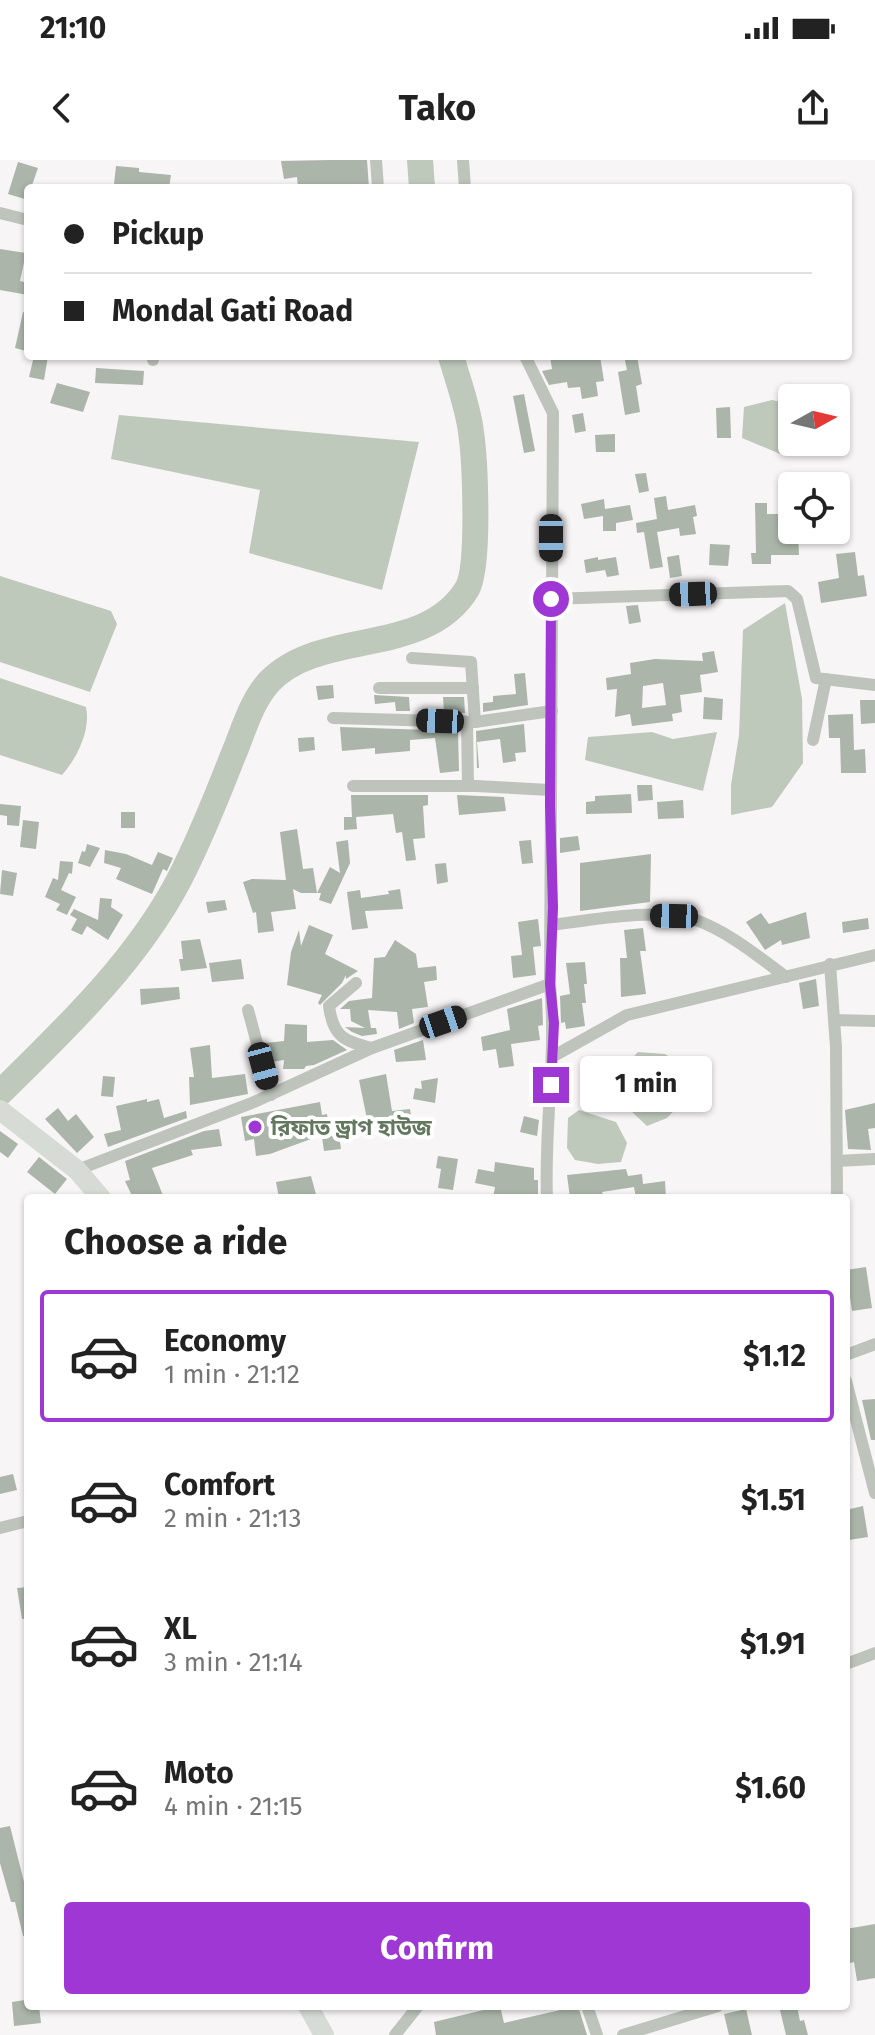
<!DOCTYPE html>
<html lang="en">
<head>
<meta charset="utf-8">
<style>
  body { margin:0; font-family:"Fira Sans","Noto Sans Bengali",sans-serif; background:#f2f2f2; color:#222; height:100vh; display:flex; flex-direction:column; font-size:30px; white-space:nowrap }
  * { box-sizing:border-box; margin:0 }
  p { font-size:26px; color:#767676 }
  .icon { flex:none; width:44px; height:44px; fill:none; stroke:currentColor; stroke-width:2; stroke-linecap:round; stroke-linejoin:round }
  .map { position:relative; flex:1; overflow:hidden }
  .drawer { position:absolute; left:24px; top:1034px; width:826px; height:816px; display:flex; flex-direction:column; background:#fff; border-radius:8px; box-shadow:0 2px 6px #0004 }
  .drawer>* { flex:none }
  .guide { position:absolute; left:24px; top:24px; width:828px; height:176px; border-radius:8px; box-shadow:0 2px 6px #0004; display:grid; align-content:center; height:176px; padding:0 40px; background:#fff }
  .needle { width:52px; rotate:82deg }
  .controls { position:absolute; left:778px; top:224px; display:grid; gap:16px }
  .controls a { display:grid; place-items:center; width:72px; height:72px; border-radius:8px; background:#fff; box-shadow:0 2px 6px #0004; font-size:40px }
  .end { position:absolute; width:36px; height:36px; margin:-18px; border:10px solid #9f37d5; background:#fff; box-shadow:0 0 0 4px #fff }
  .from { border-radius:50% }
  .bubble { position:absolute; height:56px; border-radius:8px; background:#fff; box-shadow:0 2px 6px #0004; font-size:26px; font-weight:700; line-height:56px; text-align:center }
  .car { position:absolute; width:24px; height:48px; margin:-24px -12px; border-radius:10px; box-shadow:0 0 6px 2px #0007; background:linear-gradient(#222 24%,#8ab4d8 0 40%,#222 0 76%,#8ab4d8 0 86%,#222 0) }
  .guide b { display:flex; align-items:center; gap:28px; height:76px; font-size:30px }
  .guide b+b { border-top:2px solid #e0e0e0 }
  .guide i { width:20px; height:20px; background:#222 }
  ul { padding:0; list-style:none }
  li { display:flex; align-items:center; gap:24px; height:132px; margin:0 16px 12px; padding:0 24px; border:4px solid transparent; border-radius:8px }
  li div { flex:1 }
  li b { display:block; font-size:30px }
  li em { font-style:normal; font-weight:700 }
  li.current { border-color:#9f37d5 }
  li>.icon { width:72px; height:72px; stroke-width:1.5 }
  h2 { padding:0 40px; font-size:36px; line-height:96px }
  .action { display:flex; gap:16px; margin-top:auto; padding:16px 40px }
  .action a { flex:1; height:92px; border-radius:8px; background:#9f37d5; color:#fff; font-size:32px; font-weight:700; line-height:92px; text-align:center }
  .status { display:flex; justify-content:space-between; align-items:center; height:56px; padding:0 40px; background:#fff; direction:ltr }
  .status svg { height:22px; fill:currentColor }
  header { display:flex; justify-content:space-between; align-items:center; height:104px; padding:0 40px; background:#fff; font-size:36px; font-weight:700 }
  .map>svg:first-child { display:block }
  .water { fill:#bfc9bb }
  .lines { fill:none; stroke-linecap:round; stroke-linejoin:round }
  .river { stroke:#bfc9bb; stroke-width:26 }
  .building { fill:#abb5a9; fill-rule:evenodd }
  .minor { stroke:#bec4bc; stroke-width:12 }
  .trunk { stroke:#d6dcd5; stroke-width:20 }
  .route { stroke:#9f37d5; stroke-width:10 }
  .poi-dot { fill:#9f37d5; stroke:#fff; stroke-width:3 }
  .labels { text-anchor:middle; stroke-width:8; stroke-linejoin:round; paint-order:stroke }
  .poi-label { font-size:22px; font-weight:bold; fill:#647860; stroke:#fff; text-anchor:start }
</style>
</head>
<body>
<div class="status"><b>21:10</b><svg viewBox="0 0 49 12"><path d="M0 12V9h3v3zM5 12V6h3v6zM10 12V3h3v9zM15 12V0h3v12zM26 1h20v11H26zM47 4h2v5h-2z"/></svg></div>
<header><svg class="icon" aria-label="back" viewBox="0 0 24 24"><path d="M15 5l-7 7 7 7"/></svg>Tako<svg class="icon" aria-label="share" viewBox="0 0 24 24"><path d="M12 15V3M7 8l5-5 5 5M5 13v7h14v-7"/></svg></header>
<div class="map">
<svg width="875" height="1875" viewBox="0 0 875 1875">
  <rect width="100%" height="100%" fill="#f8f5f7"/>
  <g class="water">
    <polygon points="772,240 792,244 792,282 808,282 785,296 742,278 744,247"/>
    <polygon points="119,255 419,282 382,430 249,393 260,330 111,299"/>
    <polygon points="0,416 111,451 117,464 90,532 0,502"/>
    <polygon points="785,443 802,539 803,603 772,647 731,655 731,625 739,575 743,470"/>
    <path d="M0,518L86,547C91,570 77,598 62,615L0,595Z"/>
    <polygon points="652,572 673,579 717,572 703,631 585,600 588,577"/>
    <polygon points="638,892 665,894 677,902 686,938 667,958 647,966 631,951 622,909"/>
    <polygon points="579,950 616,962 627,983 621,1002 598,1004 575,1000 567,988 568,958"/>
  </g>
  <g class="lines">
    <g class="river">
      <polyline points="420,0 422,28"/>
      <path d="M0,933C65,869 136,802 179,720C199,681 216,639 232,598C243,573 250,543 269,522C320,468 425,498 467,429C480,407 475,300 471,272C468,247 458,221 451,196"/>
    </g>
  </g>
  <g class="building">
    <polygon points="330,0 367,0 369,28 298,28 297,17 284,19 281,1"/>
    <polygon points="18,2 38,8 31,28 28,28 28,40 8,34"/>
    <polygon points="116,6 139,8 139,12 171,15 169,28 114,24"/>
    <polygon points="0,89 26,93 20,121 28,123 28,135 0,130"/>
    <polygon points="23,152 28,153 26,191 15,188"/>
    <polygon points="34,196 48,196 44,220 29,217"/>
    <polygon points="550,196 600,196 604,221 596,222 598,236 582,239 580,227 568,228 567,222 549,225 542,211 552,209"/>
    <polygon points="624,196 637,196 642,224 636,226 640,252 625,255 618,212 627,210"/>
    <polygon points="96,208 144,211 143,225 95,223"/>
    <polygon points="57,223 90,232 83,252 50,243"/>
    <polygon points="524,234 535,291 524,293 513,236"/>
    <polygon points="730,247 731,278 717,278 716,248"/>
    <polygon points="583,253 586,271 575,273 572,255"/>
    <polygon points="615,274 615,292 596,292 595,275"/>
    <polygon points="646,313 649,331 639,333 635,314"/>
    <polygon points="666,336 668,350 695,345 697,356 693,357 696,374 680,376 679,368 657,372 663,407 650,409 644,372 637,373 636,363 657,359 654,338"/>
    <polygon points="604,339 605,349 630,345 633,360 616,363 616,371 603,371 603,356 584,359 581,344"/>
    <polygon points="755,343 767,343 767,354 792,354 792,370 798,370 799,395 771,395 771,404 752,404 751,393 756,393"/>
    <polygon points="710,384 730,385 728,406 709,405"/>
    <polygon points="855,392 858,416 864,415 867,436 821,443 818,422 839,418 836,394"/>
    <polygon points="679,395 682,416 670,418 667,397"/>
    <polygon points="598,397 598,400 616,397 619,415 607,417 605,410 586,413 584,400"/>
    <polygon points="638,445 641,462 629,464 626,446"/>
    <path d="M714,491L718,512L700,515L702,532L680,535L682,552L672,554L673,561L632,566L630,554L615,557L617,529L607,530L606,518L631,514L630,503L655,499L703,501L702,493ZM663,523L666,545L642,548L643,526Z"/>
    <polygon points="525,513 528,545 483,552 483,543 493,542 493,536 516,534 514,514"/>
    <polygon points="333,525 334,538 318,540 316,526"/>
    <polygon points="374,535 409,537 410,551 396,551 395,542 375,544"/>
    <polygon points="443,537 464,537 465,553 444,552"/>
    <polygon points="704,537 723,539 722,560 703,559"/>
    <polygon points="860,540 875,540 875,563 861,564"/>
    <polygon points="853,554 854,590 865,589 866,613 841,613 840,578 829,578 828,555"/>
    <polygon points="524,564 526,592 515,593 516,601 503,603 500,579 477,582 479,608 477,608 476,571"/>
    <polygon points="340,567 458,571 459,611 440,613 435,578 410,580 410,591 375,594 375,588 342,591"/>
    <polygon points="314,577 315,590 299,592 298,578"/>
    <polygon points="637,625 652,625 653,640 638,641"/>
    <polygon points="631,634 632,653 586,654 586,642 595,641 595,636"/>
    <polygon points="351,635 428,635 428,645 423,646 425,678 413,679 416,700 406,701 402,672 396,673 393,654 356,657 357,669 344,670 344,657 352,657"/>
    <polygon points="457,635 504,637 506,651 459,655"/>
    <polygon points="683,640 684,658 658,659 657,642"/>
    <polygon points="0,644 21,646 19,666 7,665 7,656 0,655"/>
    <rect x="121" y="652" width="14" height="16"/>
    <polygon points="23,660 39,662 36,689 20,687"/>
    <polygon points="297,669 303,709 313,708 317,733 330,707 340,713 336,682 348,680 350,703 331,744 319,740 321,733 301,733 293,729 296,749 271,752 274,771 258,773 256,752 253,753 243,722 252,719 286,720 280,672"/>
    <polygon points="578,676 580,690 560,693 560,678"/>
    <polygon points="531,680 533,703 522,704 519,681"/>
    <polygon points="87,684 100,688 90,707 78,703 82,691 85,692"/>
    <polygon points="105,690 126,694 152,705 158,692 173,698 167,711 163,709 152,734 116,719 121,708 104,703"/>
    <polygon points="651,694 650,742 580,751 580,703"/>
    <polygon points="60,701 73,702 72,714 69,713 61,730 76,737 67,755 56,750 60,744 45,737 53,718 58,720"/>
    <polygon points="446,703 448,722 437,724 435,704"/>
    <polygon points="2,710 17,713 13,736 0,734"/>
    <polygon points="400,729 403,749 365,751 368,768 352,770 347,732 360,730 361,738 389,734 388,731"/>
    <polygon points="100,738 112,739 111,747 123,755 108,780 87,766 82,775 71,770 77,759 70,755 74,749 98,760"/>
    <polygon points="225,740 227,750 208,753 206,742"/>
    <polygon points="806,752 810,778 782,785 781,780 765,790 746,762 761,753 769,764"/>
    <polygon points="868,758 869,769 843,773 842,762"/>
    <polygon points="538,759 541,786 533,787 536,815 513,818 511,796 522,795 518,762"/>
    <polygon points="309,765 333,775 325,794 358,811 346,819 346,815 342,823 320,845 318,843 322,835 287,825 291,792 299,770 301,786"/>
    <polygon points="643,768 646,791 640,791 646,834 621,837 620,798 627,798 624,770"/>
    <polygon points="200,779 207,808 181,811 179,799 183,799 181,781"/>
    <polygon points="395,780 416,794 418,808 436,806 437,820 424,822 428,847 412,849 414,863 399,869 397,852 368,850 371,868 376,868 377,874 362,876 352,872 345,867 365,868 351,861 350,849 340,849 349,841 372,838 374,798 385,797"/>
    <polygon points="241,799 244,819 212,822 209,803"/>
    <polygon points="585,802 587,824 584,824 586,843 582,843 585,866 566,869 565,862 561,863 560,836 570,834 566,803"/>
    <polygon points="816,819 819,846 803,849 799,823"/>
    <polygon points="179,827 180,839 141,845 140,829"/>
    <polygon points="542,838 543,865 538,866 540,880 511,884 514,906 499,908 496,889 483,891 481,877 510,870 507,849"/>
    <polygon points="285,864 307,865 307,882 333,880 347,890 314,905 306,906 304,909 283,909 284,900 271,902 266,883 284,881"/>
    <polygon points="423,880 426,900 396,902 394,890"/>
    <polygon points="210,885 212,918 245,914 248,934 190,945 189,917 194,917 190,888"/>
    <polygon points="386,914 392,951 410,949 412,962 389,966 368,964 359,920"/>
    <polygon points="103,916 115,917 113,937 101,936"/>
    <polygon points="438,918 435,943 413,939 415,928 422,929 421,921"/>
    <polygon points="147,939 147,942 159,939 164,958 186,951 187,958 108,987 104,974 121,970 116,946"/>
    <polygon points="320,942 322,955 327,954 330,972 270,994 256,996 254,979 245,981 241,957"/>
    <polygon points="875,943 875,968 868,969 871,990 848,989 845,950"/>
    <polygon points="58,948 68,961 76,954 94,977 77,993 45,959"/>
    <polygon points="524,956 539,960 537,976 520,972"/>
    <polygon points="219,969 222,986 191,990 193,995 152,1008 164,1038 133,1038 125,1021 130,1020 125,1001 204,971"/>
    <polygon points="0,971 18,984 8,998 0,992"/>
    <polygon points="339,975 341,989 324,991 322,977"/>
    <polygon points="438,996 458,999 453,1030 438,1028 441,1009 436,1008"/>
    <polygon points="39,997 67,1019 55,1034 27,1012"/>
    <polygon points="495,1002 534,1008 534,1020 538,1020 538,1038 493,1038 495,1027 475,1023 478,1009 494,1012"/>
    <polygon points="626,1009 628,1016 642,1014 643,1024 665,1021 666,1038 656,1038 656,1036 636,1038 634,1027 602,1032 603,1035 570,1038 567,1015"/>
    <polygon points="311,1016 317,1038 279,1038 276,1022"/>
    <polygon points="866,1107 872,1148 852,1151 846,1110"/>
    <polygon points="875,1239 875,1280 871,1280 862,1240"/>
    <polygon points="13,1314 17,1330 0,1334 0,1317"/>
    <polygon points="863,1346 868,1377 849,1380 846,1350"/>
    <polygon points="28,1427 28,1459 22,1459 17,1428"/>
    <polygon points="10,1666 28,1738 28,1776 23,1776 15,1742 11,1742 0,1703 0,1668"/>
    <polygon points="875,1764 875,1818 857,1821 854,1802 846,1804 846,1769"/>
    <polygon points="25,1840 26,1846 39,1846 41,1863 14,1866 12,1842"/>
    <polygon points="500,1846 504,1863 578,1846 587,1875 436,1875 434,1862"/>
    <polygon points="779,1846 797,1846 800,1861 804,1860 808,1875 786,1875"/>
    <polygon points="746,1849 752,1875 729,1875 724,1854"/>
  </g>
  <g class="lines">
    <g class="minor">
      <polyline points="376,0 378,28"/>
      <polyline points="463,0 465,28"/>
      <polyline points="0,53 28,60"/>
      <path d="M525,196L553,253L550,824C557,896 544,967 547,1038"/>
      <polyline points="153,200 153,196"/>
      <polyline points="551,439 788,431 797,439 816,518 875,525"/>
      <polyline points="412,498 471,502 475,562"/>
      <polyline points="379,528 473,528"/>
      <polyline points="333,558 475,562 552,551"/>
      <polyline points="467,562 468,626"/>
      <polyline points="813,580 826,519"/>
      <polyline points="353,626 476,626 550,630"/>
      <path d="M552,765C590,760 662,747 696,760C729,772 759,797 786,817"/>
      <polyline points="830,804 836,887 837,1038"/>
      <path d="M356,823L329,846C333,877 344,881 372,888"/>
      <polyline points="248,850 271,935"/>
      <polyline points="834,860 875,861"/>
      <polyline points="552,897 627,855 875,795"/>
      <polyline points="837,1001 875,999"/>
      <polyline points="77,1010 254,942 372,888 550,824"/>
      <polyline points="846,1195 875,1184"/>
      <polyline points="846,1221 875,1333"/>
      <polyline points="0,1368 28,1361"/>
      <polyline points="846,1504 875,1493"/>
      <polyline points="587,1846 597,1875"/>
      <polyline points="395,1875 418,1846"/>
      <polyline points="623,1875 718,1846"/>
    </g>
    <g class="trunk">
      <polyline points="0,950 77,1010 101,1038"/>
      <polyline points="308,1846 324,1875"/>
    </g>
  </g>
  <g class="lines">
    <polyline class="route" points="551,925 554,863 550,824 553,747 550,645 551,439"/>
  </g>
  <circle class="poi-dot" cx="255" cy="967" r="8"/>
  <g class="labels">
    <g class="poi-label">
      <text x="271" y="975">রিফাত ড্রাগ হাউজ</text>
    </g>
  </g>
</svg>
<div class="controls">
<a><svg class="needle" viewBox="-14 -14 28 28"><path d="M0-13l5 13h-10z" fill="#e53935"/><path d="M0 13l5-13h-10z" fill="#767676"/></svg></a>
<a><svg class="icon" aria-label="locate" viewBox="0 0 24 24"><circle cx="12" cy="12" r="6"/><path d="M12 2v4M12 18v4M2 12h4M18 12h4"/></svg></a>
</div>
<i class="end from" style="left:551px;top:439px"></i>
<i class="end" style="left:551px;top:925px"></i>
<div class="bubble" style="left:580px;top:896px;width:132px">1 min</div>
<i class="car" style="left:551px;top:378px;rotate:180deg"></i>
<i class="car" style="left:693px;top:434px;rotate:268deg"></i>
<i class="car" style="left:440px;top:561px;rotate:272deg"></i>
<i class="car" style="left:674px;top:756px;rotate:271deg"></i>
<i class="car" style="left:443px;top:862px;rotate:71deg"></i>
<i class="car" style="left:263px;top:906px;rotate:165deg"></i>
<div class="guide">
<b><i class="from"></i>Pickup</b>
<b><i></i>Mondal Gati Road</b>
</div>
<section class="drawer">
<h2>Choose a ride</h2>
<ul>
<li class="current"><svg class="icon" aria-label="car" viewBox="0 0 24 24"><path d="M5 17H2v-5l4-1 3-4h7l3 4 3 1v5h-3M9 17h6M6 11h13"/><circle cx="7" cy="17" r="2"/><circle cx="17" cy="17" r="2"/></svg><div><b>Economy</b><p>1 min · 21:12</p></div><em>$1.12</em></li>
<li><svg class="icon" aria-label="car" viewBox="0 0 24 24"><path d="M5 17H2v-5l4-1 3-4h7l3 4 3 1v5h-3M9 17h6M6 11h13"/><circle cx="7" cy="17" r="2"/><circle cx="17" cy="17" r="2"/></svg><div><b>Comfort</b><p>2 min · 21:13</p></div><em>$1.51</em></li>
<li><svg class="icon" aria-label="car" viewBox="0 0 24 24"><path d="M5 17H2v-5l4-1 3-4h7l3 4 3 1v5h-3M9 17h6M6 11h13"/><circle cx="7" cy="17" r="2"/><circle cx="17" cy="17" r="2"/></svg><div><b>XL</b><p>3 min · 21:14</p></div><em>$1.91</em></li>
<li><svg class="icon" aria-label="car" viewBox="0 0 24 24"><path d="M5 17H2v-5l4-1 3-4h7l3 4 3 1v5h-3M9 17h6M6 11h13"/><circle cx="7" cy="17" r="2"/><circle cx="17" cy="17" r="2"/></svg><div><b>Moto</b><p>4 min · 21:15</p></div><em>$1.60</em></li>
</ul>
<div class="action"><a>Confirm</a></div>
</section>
</div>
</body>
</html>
